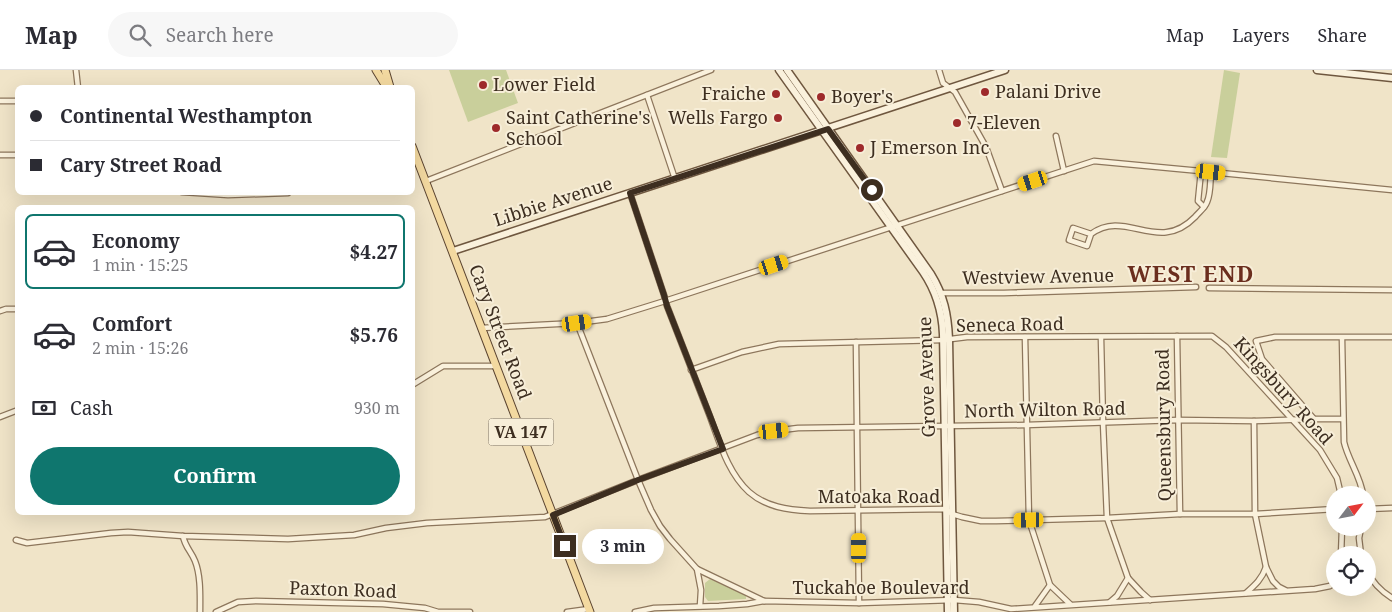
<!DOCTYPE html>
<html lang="en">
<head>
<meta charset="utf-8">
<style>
  body { margin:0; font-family:"Noto Serif",serif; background:#f7f7f7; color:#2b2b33; height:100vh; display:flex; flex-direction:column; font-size:19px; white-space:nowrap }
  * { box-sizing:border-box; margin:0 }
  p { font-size:16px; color:#7c7c81 }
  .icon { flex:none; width:28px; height:28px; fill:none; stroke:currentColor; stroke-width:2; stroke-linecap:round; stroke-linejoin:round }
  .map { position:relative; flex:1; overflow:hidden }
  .panel { position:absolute; left:15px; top:135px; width:400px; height:310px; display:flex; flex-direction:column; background:#fff; border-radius:8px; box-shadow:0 5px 20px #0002 }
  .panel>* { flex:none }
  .top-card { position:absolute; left:15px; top:15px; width:400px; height:110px; border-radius:8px; box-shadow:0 5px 20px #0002; display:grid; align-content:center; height:110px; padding:0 15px; background:#fff }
  .needle { width:32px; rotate:58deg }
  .tools { position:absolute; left:1326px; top:416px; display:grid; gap:10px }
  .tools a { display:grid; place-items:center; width:50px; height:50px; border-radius:50%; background:#fff; box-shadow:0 5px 20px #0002; font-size:25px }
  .end { position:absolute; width:22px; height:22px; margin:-11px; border:6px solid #3d2e20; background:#fff; box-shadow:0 0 0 2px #fff }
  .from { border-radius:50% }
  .bubble { position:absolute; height:35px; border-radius:18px; background:#fff; box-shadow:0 5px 20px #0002; font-size:16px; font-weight:700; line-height:35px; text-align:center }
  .car { position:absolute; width:15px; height:30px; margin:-15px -8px; border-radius:6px; box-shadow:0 0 4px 1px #0007; background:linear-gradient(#f5c518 24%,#345 0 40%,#f5c518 0 76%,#345 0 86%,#f5c518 0) }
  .top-card b { display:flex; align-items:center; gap:18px; height:48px; font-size:19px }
  .top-card b+b { border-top:1px solid #e1e1e2 }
  .top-card i { width:12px; height:12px; background:#2b2b33 }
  ul { padding:9px 0 0; list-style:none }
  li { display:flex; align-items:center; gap:15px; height:75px; margin:0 10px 8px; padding:0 5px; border:2px solid transparent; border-radius:8px }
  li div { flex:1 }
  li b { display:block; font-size:19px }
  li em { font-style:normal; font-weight:700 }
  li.on { border-color:#0f766e }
  li>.icon { width:45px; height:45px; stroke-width:1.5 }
  .pay { display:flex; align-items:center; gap:12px; height:55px; padding:0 15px; font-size:19px }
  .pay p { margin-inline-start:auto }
  .action { display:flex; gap:10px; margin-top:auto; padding:10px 15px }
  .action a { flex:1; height:58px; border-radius:30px; background:#0f766e; color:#fff; font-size:20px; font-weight:700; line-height:58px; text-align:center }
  header { display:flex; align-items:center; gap:30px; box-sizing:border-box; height:70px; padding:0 25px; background:#fff; border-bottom:1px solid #e1e1e2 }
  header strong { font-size:24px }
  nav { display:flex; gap:28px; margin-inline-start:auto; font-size:18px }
  .search { width:350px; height:45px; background:#f7f7f7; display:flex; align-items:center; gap:12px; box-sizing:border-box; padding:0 18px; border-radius:28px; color:#7c7c81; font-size:19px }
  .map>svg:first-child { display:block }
  .green { fill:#c9cf9b }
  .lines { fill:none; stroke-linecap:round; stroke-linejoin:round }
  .street-casing { stroke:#8d765c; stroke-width:7 }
  .secondary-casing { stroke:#6f573f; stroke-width:9 }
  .primary-casing { stroke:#5b4430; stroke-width:9 }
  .street { stroke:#faf1dc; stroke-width:4.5 }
  .secondary { stroke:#faf1dc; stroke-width:6 }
  .primary { stroke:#f3d9a0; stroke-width:7 }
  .route { stroke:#3d2e20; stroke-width:6 }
  .poi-dot { fill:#9e2a2b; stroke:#f7eed8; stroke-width:2 }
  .labels { text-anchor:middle; stroke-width:4; stroke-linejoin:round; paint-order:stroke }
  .shield { fill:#f7eed8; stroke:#756857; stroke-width:1 }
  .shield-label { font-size:16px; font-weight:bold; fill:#3d2e20 }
  .poi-label { font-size:18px; fill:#3d2e20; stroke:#f7eed8; text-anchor:start }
  .street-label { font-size:18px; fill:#3d2e20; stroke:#f7eed8 }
  .district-label { font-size:22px; font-weight:bold; letter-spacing:1px; fill:#6b2e1e; stroke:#f7eed8 }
</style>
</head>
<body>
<header>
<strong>Map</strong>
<div class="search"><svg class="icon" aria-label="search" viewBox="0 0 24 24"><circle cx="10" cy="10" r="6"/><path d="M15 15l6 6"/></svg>Search here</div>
<nav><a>Map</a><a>Layers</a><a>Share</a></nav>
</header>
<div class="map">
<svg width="1392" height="542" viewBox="0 0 1392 542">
  <rect width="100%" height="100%" fill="#f0e4c8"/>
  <g class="green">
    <polygon points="449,0 506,0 518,33 468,52"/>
    <polygon points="1224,0 1240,3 1227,88 1211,87"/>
    <polygon points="710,509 746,525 746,529 708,531 705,527 705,513"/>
  </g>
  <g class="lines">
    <defs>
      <g id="street">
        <polyline points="76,0 78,18"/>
        <polyline points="939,0 943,13 955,22 986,77 1002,121"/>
        <polyline points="647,25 675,109"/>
        <polyline points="0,31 18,31"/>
        <polyline points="1056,66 1064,101"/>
        <polyline points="0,85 18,85"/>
        <polyline points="1201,101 1198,131 1204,137"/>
        <polyline points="426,111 711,0"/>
        <polyline points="182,122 228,125 288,123"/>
        <path d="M630,123L664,225L667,236C681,272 695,308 709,344C719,370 727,402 749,422C766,437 788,440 810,441L946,439L952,444L962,447L981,451H996L1107,448L1180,444H1255L1335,439"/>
        <path d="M1091,164L1087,176L1069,170L1073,158L1091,164C1126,138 1158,185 1195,147C1199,142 1205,138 1207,132C1211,123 1210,111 1211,102"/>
        <polyline points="1209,218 1392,220"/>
        <polyline points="941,223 1004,223 1196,217"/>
        <polyline points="0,241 6,239 18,239"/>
        <polyline points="577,253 638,410 651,440 660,456 670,469 697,499 764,531"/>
        <polyline points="481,258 577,253 607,249 665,231 1094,91 1211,102 1392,120"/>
        <polyline points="1177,266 1180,444"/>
        <polyline points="1025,267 1029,450 1050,515 1070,534"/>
        <polyline points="1101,268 1103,352 1107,448 1128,508 1141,522 1150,530"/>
        <path d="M1342,268L1344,372C1348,390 1361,407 1363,425"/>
        <polyline points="856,272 859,533"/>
        <polyline points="691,300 742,282 779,274 943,270 967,267 1212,266 1226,277 1320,380 1337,408 1341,425"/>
        <polyline points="412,315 443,296 496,296"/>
        <polyline points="0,347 18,340"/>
        <polyline points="1314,349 1262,289 1256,271 1275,267 1392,267"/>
        <polyline points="1254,351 1255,444 1266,497 1273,511 1279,517 1285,520"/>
        <polyline points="1368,439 1392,438"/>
        <path d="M183,466C185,477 191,481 195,491C201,506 200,526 200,542"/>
        <polyline points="16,470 27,473 111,463 128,462 183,466 288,469 354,465 386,458 427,453 545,447 638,410 757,365 774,361 798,358 1026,355 1178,350 1254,351 1314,349 1343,349"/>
        <polyline points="1341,485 1342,458"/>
        <polyline points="1361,485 1359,468 1361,458"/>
        <polyline points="697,499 701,520 700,536"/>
        <path d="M1368,502C1373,514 1381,521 1392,528"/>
        <path d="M1246,523C1255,515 1262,509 1266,497"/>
        <polyline points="1110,532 1117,526 1128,508"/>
        <polyline points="1035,536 1050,515"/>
        <polyline points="216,542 238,532 256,531 383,534 425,538 438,542 470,542"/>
        <polyline points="567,542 589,539"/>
        <polyline points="635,542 654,538 719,536 747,534 764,531 859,533 954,530 979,532 1011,539 1315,519 1330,516 1335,511"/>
      </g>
      <g id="secondary">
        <path d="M779,0L923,202C936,221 942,241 943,264L948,542"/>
        <path d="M787,0L931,204C944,225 948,245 949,269L954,542"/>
        <polyline points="1317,0 1392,8"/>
        <polyline points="453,181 1005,0"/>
      </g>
      <g id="primary">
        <polyline points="376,0 387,18"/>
        <polyline points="385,0 390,17"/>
        <polyline points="412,76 590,542"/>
      </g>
    </defs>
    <use href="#street" class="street-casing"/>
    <use href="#secondary" class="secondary-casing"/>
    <use href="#primary" class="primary-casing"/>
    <use href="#street" class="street"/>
    <use href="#secondary" class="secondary"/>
    <use href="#primary" class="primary"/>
  </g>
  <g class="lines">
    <polyline class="route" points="565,476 553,445 638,410 723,379 667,236 664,225 630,123 828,59 872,120"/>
  </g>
  <g class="poi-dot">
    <circle cx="483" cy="15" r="5"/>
    <circle cx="985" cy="22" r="5"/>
    <circle cx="776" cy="24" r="5"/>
    <circle cx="821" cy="27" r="5"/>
    <circle cx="778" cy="48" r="5"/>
    <circle cx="957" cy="53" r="5"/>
    <circle cx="496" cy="58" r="5"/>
    <circle cx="860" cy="78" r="5"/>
  </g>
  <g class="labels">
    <rect class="shield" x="488.5" y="348.5" width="65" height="27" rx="4"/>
    <g class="shield-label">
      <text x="521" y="368">VA 147</text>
    </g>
    <g class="poi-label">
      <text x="493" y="21">Lower Field</text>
      <text x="995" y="28">Palani Drive</text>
      <text x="766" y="30" text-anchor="end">Fraiche</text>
      <text x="831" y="33">Boyer's</text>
      <text x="506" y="54">Saint Catherine's<tspan x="506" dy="21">School</tspan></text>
      <text x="768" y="54" text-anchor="end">Wells Fargo</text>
      <text x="967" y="59">7-Eleven</text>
      <text x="870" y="84">J Emerson Inc</text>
    </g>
    <g class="street-label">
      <text transform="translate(553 132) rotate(-18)" y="6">Libbie Avenue</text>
      <text transform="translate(1038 207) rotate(-1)" y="6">Westview Avenue</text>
      <text transform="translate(1010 255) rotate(-1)" y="6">Seneca Road</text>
      <text transform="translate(500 262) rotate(69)" y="6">Cary Street Road</text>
      <text transform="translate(927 307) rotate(-92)" y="6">Grove Avenue</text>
      <text transform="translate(1283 321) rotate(48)" y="6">Kingsbury Road</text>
      <text transform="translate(1045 340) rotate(-1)" y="6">North Wilton Road</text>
      <text transform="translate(1164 355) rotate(-91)" y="6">Queensbury Road</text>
      <text x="879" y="433">Matoaka Road</text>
      <text x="881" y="524">Tuckahoe Boulevard</text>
      <text transform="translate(343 520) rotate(2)" y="6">Paxton Road</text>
    </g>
    <g class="district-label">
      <text x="1191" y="212">WEST END</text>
    </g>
  </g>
</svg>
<div class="tools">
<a><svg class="needle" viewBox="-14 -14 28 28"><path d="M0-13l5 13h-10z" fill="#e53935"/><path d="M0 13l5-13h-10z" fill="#7c7c81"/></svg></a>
<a><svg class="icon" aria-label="locate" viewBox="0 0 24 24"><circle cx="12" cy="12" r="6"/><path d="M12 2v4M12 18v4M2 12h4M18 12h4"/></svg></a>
</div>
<i class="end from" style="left:872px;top:120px"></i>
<i class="end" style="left:565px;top:476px"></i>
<div class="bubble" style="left:582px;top:459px;width:82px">3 min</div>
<i class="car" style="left:1211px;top:102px;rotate:96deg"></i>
<i class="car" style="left:1033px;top:111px;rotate:252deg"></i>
<i class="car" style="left:774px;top:195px;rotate:72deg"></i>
<i class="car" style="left:577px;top:253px;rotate:82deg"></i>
<i class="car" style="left:774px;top:361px;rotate:84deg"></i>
<i class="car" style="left:1029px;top:450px;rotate:269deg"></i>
<i class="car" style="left:859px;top:478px;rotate:0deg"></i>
<div class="top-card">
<b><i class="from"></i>Continental Westhampton</b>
<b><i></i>Cary Street Road</b>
</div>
<section class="panel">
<ul>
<li class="on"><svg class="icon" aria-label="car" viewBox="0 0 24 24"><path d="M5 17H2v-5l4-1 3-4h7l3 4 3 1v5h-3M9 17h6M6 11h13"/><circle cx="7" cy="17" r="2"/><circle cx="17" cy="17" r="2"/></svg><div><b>Economy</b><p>1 min · 15:25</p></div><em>$4.27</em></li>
<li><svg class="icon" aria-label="car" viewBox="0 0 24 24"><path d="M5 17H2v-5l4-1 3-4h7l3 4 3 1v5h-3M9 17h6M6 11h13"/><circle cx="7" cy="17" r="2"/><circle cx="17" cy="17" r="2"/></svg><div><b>Comfort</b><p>2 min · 15:26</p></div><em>$5.76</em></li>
</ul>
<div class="pay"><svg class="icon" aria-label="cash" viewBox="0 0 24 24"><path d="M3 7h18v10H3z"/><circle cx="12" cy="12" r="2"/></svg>Cash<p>930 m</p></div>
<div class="action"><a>Confirm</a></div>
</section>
</div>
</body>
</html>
